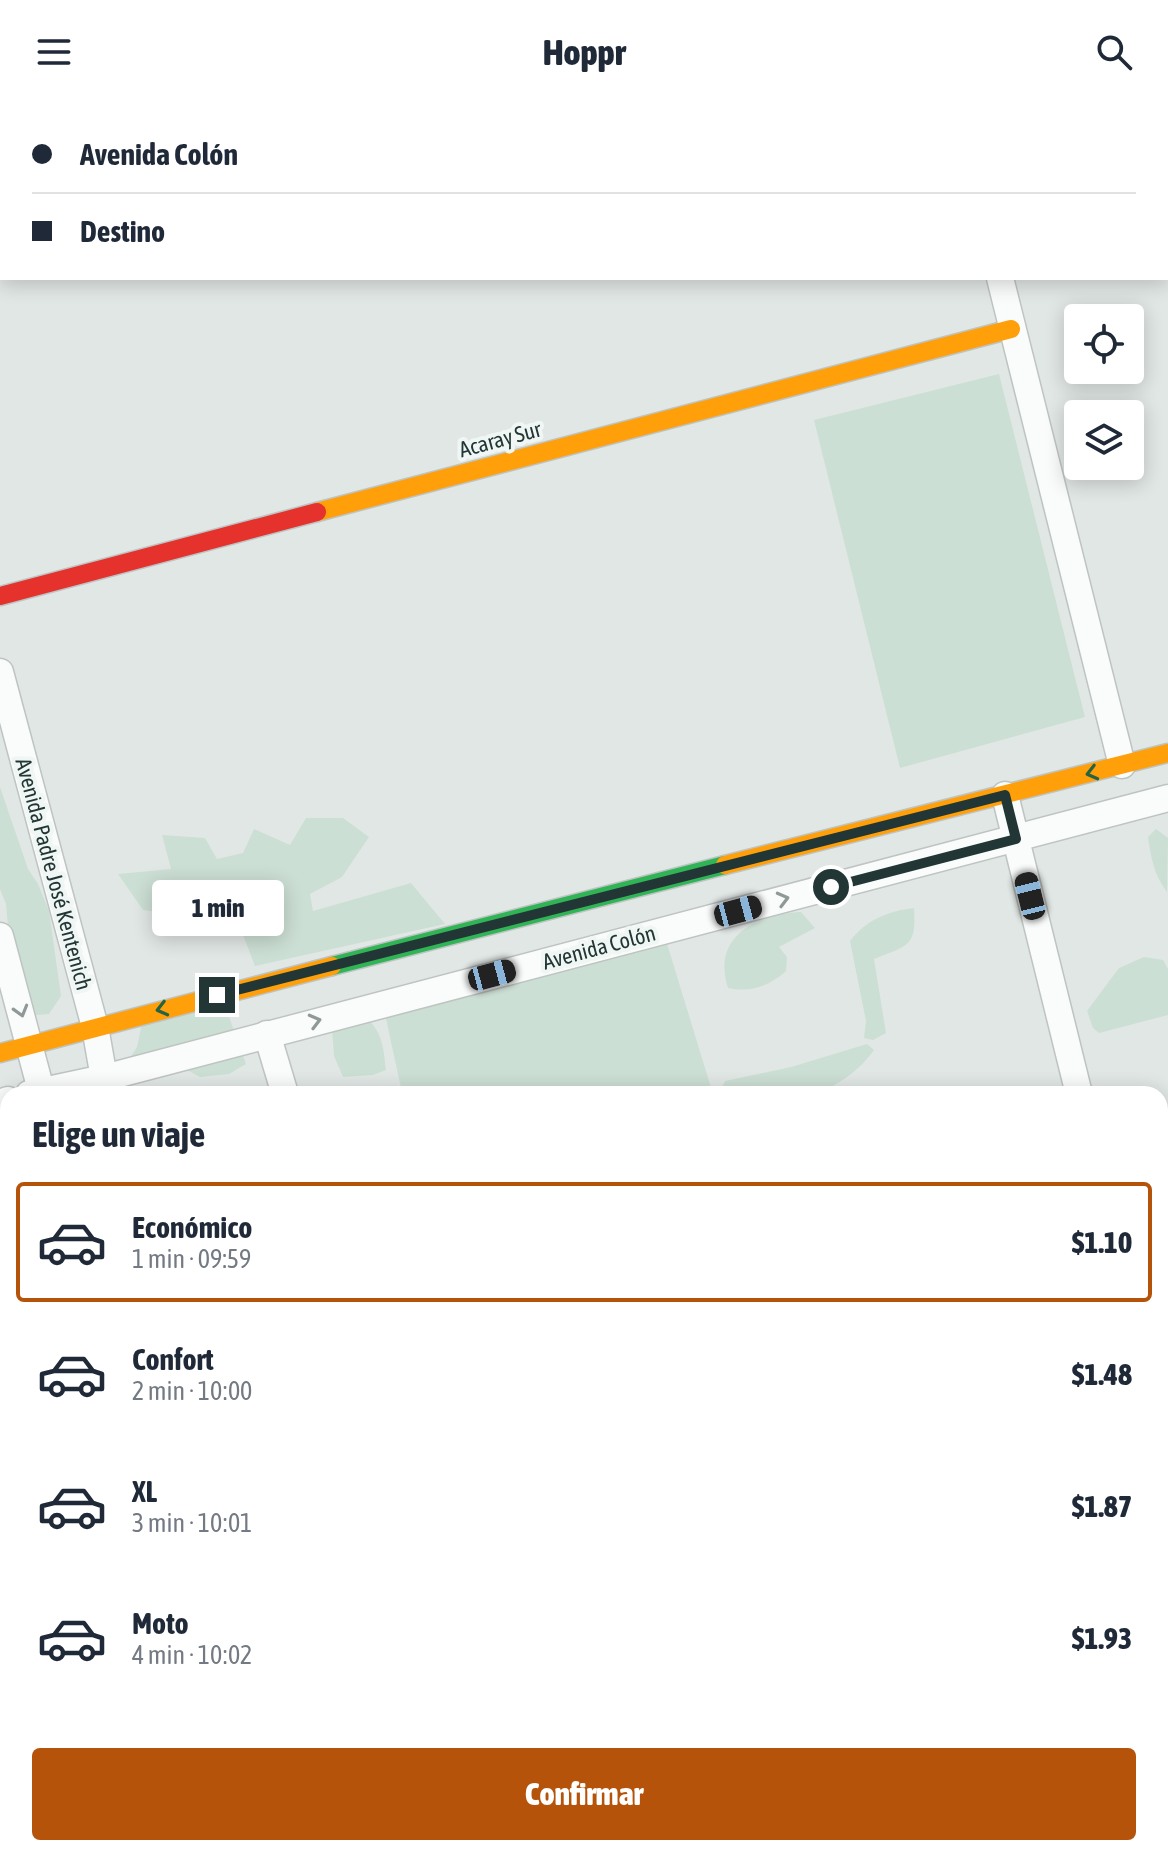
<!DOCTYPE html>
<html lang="es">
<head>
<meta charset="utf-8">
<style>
  body { margin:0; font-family:"Asap Condensed",sans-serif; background:#f2f2f3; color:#1f2937; height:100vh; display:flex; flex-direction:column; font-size:30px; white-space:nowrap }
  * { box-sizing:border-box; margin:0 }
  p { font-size:26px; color:#747a83 }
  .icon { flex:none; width:44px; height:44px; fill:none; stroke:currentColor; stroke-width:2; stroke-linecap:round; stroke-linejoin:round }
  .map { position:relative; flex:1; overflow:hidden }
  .drawer { position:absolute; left:0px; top:982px; width:1168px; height:770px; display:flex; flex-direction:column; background:#fff; border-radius:24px 24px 0 0; box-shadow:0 4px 20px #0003 }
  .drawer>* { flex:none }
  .hud { position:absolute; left:0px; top:0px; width:1168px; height:176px; box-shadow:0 4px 20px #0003; display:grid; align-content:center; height:176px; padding:0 32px; background:#fff }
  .tools { position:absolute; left:1064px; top:200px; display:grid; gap:16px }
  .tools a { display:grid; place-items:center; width:80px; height:80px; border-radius:8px; background:#fff; box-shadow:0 4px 20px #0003; font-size:40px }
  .end { position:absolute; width:36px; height:36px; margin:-18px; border:10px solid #223735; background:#fff; box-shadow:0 0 0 4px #fff }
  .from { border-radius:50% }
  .bubble { position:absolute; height:56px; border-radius:8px; background:#fff; box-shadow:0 4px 20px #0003; font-size:26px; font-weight:800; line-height:56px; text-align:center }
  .car { position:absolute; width:24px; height:48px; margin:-24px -12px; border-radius:10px; box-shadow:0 0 6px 2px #0007; background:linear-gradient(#222 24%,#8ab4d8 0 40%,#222 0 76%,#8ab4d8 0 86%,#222 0) }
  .hud b { display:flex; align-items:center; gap:28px; height:76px; font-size:30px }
  .hud b+b { border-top:2px solid #e0e1e3 }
  .hud i { width:20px; height:20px; background:#1f2937 }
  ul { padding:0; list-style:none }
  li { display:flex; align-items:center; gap:24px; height:120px; margin:0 16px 12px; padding:0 16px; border:4px solid transparent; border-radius:8px }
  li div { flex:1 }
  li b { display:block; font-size:30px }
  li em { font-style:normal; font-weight:800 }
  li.selected { border-color:#b45309 }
  li>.icon { width:72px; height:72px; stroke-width:1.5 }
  h2 { padding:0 32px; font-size:36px; line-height:96px }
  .button { display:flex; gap:16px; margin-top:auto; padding:16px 32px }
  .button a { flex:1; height:92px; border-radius:8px; background:#b45309; color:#fff; font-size:32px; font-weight:800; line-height:92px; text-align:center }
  header { display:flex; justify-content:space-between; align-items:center; height:104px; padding:0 32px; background:#fff; font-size:36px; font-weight:800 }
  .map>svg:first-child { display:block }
  .green { fill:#ccdfd4 }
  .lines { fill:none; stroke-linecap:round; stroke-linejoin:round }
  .stream { stroke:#a6c4d1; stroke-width:9 }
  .street-casing { stroke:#bec4c2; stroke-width:29 }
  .fast-casing { stroke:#bec4c3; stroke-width:21 }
  .slow-casing { stroke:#bec4c3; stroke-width:21 }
  .jam-casing { stroke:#bec4c3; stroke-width:21 }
  .street { stroke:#fafbfb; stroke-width:26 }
  .fast { stroke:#30b455; stroke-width:18 }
  .slow { stroke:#ff9f0a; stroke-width:18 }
  .jam { stroke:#e5322d; stroke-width:18 }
  .oneway { stroke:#276340 }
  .oneway2 { stroke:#8e9998 }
  .route { stroke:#223735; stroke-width:10 }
  .labels { text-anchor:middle; stroke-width:8; stroke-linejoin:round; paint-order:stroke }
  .street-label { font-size:22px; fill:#223735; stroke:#eff6f4 }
</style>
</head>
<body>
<header><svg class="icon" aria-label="menu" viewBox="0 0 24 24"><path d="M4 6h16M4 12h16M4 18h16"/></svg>Hoppr<svg class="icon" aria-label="search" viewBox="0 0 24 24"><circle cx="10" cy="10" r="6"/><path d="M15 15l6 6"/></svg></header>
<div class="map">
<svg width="1168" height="1751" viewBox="0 0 1168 1751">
  <rect width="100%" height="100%" fill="#e1e7e5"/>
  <g class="green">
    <polygon points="280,0 2,2 0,76 0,1"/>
    <polygon points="999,270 1085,613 900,664 814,316"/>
    <polygon points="0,683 28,765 38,780 49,807 61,892 49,910 16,913 6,800 0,785"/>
    <polygon points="306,714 343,714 369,733 342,773 310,790 313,807 411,779 445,820 255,862 243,831 203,814 143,806 118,770 171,765 162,731 205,734 217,755 243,749 254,725 290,741"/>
    <path d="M1156,725L1168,734L1167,788C1154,771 1151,754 1148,733Z"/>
    <path d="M914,804C917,843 907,842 874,855L886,929L873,936L864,934L866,917L850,837C866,816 888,807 914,804Z"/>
    <path d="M801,808L815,824L779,843L787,853L786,867C770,882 749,889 728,884C711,832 757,810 801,808Z"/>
    <polygon points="665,833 713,990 381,990 401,984 385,910"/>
    <polygon points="1144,853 1163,856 1168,865 1168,911 1099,929 1093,924 1087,907 1119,864"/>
    <polygon points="227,907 246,960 229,970 200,973 189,967 130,954 137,943 144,910"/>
    <path d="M361,909C382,926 383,939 386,966L373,971L343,973L334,952L332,925Z"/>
    <path d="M867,940L874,946C861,965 837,983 814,990H723L722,983L725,977L791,963Z"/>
    <polygon points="1164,1262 1168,1262 1168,1346 1160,1345 1160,1268"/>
  </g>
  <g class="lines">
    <polyline class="stream" points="1160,1295 1168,1292"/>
    <defs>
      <g id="street">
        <polyline points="961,0 961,2"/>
        <polyline points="285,2 292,0"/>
        <polyline points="0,78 2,77"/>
        <polyline points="1000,174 1122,661"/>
        <polyline points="0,568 95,923 104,974"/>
        <polyline points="1005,691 1079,990"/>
        <polyline points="0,832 41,986"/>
        <polyline points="267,930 285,990"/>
        <polyline points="29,990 104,974 1168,694"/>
        <polyline points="0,999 8,996"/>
        <polyline points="1160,1126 1168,1129"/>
        <polyline points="0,1436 8,1466"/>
        <polyline points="1160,1524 1168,1525"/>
        <polyline points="1160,1734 1168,1680"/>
        <polyline points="76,1744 78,1751"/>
        <polyline points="476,1751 477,1744"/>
        <polyline points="833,1751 835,1744"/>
      </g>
      <polyline id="fast" points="332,862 725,761"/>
      <g id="slow">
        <polyline points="317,408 1011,225"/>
        <polyline points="725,761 1168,649"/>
        <polyline points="0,949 332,862"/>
      </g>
      <polyline id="jam" points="0,492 317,408"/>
    </defs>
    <use href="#street" class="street-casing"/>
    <use href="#fast" class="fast-casing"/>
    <use href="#slow" class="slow-casing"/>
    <use href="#jam" class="jam-casing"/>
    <use href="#street" class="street"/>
    <use href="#fast" class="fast"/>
    <use href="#slow" class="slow"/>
    <use href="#jam" class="jam"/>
  </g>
  <defs><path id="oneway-chevron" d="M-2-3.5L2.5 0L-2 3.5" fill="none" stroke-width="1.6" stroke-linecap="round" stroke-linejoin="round" transform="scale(2)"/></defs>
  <g class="oneway">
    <use href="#oneway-chevron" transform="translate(1092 669) rotate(166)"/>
    <use href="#oneway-chevron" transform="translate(162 905) rotate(166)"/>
  </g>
  <g class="oneway2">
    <use href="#oneway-chevron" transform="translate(783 795) rotate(-15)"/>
    <use href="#oneway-chevron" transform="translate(21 907) rotate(74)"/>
    <use href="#oneway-chevron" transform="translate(315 917) rotate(-15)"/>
  </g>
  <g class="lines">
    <polyline class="route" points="217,891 1005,691 1016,735 831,783"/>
  </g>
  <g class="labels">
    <g class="street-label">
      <text transform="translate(500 335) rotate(-15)" y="8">Acaray Sur</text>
      <text transform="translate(54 770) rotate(75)" y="8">Avenida Padre José Kentenich</text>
      <text transform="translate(599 843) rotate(-15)" y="8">Avenida Colón</text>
    </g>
  </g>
</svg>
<div class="tools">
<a><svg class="icon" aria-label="locate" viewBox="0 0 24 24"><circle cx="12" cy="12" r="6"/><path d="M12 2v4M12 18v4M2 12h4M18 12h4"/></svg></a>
<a><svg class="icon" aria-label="layers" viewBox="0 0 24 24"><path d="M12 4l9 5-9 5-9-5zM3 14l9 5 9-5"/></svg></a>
</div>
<i class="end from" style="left:831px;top:783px"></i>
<i class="end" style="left:217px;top:891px"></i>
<div class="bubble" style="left:152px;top:776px;width:132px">1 min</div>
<i class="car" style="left:1030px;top:792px;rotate:346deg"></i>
<i class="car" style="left:738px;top:807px;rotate:75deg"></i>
<i class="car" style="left:492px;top:871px;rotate:75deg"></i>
<div class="hud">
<b><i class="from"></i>Avenida Colón</b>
<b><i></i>Destino</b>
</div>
<section class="drawer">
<h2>Elige un viaje</h2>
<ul>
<li class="selected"><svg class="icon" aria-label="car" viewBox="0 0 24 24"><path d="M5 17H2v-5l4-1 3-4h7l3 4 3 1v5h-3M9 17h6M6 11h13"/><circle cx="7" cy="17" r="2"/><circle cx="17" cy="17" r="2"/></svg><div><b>Económico</b><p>1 min · 09:59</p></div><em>$1.10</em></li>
<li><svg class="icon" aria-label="car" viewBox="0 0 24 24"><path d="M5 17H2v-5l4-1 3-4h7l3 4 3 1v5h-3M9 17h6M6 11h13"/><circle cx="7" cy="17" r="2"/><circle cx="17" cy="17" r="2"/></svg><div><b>Confort</b><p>2 min · 10:00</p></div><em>$1.48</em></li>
<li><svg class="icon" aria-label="car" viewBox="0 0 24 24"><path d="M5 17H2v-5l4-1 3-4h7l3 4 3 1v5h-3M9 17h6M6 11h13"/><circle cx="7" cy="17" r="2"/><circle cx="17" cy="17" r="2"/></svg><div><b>XL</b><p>3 min · 10:01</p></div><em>$1.87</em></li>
<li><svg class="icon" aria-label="car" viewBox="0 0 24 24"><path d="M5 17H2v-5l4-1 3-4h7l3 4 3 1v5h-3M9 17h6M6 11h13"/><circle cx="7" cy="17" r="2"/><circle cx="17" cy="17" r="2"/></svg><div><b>Moto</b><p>4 min · 10:02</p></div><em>$1.93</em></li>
</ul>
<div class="button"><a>Confirmar</a></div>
</section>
</div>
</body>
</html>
